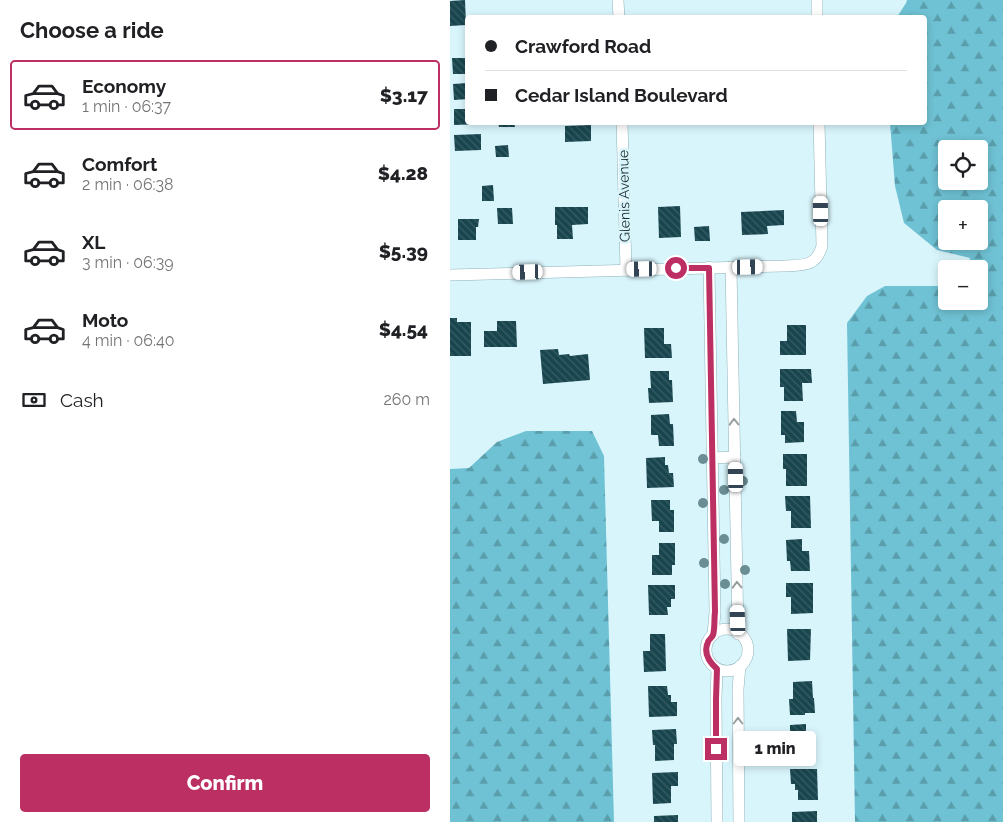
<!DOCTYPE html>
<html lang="en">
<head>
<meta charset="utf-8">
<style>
  body { margin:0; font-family:Raleway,sans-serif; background:#f2f2f2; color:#202124; height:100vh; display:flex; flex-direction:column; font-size:19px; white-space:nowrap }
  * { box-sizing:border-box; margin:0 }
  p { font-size:16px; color:#757577 }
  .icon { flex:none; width:28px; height:28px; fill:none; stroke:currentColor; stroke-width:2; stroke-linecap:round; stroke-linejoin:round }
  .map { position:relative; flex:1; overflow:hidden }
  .drawer { display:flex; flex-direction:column; background:#fff; width:450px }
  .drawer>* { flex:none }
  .hud { position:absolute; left:15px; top:15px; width:462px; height:110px; border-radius:5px; box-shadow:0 2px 8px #0003; display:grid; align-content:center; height:110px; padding:0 20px; background:#fff }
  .fabs { position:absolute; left:488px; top:140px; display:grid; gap:10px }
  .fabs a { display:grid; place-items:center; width:50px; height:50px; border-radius:5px; background:#fff; box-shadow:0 2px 8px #0003; font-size:25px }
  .end { position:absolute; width:22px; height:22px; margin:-11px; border:6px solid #bb2f63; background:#fff; box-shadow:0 0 0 2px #fff }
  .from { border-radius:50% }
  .bubble { position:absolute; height:35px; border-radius:5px; background:#fff; box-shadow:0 2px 8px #0003; font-size:16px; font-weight:800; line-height:35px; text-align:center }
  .car { position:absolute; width:15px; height:30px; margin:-15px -8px; border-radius:6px; box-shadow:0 0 4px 1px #0007; background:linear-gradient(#fff 24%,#345 0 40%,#fff 0 76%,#345 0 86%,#fff 0) }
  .hud b { display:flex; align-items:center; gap:18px; height:48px; font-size:19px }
  .hud b+b { border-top:1px solid #e0e0e0 }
  .hud i { width:12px; height:12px; background:#202124 }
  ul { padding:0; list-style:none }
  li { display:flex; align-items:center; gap:15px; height:70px; margin:0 10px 8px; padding:0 10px; border:2px solid transparent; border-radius:5px }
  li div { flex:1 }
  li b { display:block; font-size:19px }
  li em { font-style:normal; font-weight:800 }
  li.selected { border-color:#bb2f63 }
  li>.icon { width:45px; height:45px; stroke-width:1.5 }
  h2 { padding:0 20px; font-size:22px; line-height:60px }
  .pay { display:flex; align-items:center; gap:12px; height:55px; padding:0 20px; font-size:19px }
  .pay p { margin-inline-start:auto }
  .button { display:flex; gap:10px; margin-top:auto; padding:10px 20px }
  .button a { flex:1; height:58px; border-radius:5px; background:#bb2f63; color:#fff; font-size:20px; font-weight:800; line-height:58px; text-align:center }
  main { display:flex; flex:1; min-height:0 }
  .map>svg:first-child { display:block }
  .forest { fill:url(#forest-firs); fill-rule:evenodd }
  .building { fill:url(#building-back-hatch) }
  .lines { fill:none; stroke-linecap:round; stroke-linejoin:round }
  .minor-casing { stroke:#8eb1b9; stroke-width:12 }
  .minor { stroke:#fff; stroke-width:11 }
  .tree { fill:#6b8e95 }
  .oneway { stroke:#989fa0 }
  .route { stroke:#bb2f63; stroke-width:6 }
  .labels { text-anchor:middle; stroke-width:5; stroke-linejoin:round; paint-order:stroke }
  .street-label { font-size:14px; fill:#1b292c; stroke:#d9f5fc }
</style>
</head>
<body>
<main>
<section class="drawer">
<h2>Choose a ride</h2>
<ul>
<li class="selected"><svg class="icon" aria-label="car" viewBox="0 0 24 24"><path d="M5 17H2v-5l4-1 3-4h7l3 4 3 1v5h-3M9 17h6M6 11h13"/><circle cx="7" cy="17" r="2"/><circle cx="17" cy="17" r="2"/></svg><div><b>Economy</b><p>1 min · 06:37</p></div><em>$3.17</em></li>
<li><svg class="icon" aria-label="car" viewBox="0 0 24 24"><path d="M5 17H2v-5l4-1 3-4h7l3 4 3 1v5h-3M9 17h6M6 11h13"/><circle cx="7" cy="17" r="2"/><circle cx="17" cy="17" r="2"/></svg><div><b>Comfort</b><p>2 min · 06:38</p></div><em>$4.28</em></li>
<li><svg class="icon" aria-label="car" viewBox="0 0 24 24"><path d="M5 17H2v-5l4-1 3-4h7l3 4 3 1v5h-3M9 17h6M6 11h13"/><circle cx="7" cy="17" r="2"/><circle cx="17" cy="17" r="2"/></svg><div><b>XL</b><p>3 min · 06:39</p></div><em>$5.39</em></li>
<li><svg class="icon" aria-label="car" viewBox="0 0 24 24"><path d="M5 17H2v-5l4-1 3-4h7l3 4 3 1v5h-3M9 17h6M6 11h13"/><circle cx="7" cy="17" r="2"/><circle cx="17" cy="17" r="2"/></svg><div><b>Moto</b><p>4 min · 06:40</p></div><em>$4.54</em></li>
</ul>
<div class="pay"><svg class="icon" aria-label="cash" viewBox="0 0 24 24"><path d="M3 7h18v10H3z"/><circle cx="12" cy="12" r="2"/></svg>Cash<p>260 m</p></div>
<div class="button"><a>Confirm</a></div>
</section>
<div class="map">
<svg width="553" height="822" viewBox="0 0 553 822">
  <defs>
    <pattern id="forest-firs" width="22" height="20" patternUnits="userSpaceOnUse" patternTransform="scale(1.25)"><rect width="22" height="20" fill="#6fc2d4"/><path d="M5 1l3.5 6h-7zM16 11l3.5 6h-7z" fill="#5a9eac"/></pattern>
    <pattern id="building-back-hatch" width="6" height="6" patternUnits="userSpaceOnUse" patternTransform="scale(1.25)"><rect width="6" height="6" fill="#18454e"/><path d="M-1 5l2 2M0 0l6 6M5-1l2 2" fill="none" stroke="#395d65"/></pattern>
  </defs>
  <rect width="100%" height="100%" fill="#d9f5fc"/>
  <g class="forest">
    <path d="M457,0H553V822H405L397,323L417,296L435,286H496V301H529V269H518L520,258L487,250L454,223L445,186L440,123L475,122V18L447,17L456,3ZM496,149H529V181H496ZM496,209H529V241H496Z"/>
    <polygon points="76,431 142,431 154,456 164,822 0,822 0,469 19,468 47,442"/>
  </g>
  <g class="building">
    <polygon points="15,0 16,25 0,26 0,1"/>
    <polygon points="2,58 18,58 18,74 3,74"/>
    <polygon points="18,83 18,99 4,100 3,84"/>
    <polygon points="4,109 18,109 18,122 33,122 33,124 4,125"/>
    <polygon points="48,122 64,122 65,127 49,127"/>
    <polygon points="141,125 141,141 115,142 115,126"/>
    <polygon points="31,134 31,150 5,151 4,135"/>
    <polygon points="58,145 59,157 46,157 45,146"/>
    <polygon points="43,185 44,201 32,201 32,186"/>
    <polygon points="230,206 231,237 209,238 208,207"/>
    <polygon points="105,207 138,207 138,224 122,225 123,239 107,239 107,225 105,225"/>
    <polygon points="47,208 62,208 63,224 48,224"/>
    <polygon points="334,210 334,225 317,226 318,234 292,235 291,212"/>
    <polygon points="8,219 29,219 28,227 26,227 26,240 8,240"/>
    <polygon points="259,226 260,241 245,241 244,227"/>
    <polygon points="0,318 7,318 7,322 21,322 21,356 0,356"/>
    <polygon points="47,321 66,321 67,347 34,347 34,331 47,331"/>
    <polygon points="337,325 356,325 356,355 330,355 330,341 337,341"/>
    <polygon points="194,328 214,328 214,344 221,344 222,358 195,358"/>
    <polygon points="108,349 109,355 119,354 120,356 138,354 140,380 93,384 90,350"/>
    <polygon points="330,369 361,369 362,383 352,383 353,401 334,401 334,387 330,387"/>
    <polygon points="200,371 219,371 219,380 222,380 223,402 199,403 198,388 201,388"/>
    <polygon points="331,411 346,411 347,422 354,422 354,442 335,443 335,435 331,435"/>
    <polygon points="219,414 220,424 223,424 224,446 209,446 208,435 201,435 201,415"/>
    <polygon points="333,454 357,454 357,486 336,486 336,469 333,469"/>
    <polygon points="215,457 215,465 218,465 219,473 223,473 224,487 197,488 196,458"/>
    <polygon points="335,496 360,496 361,528 341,528 341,511 336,511"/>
    <polygon points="201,500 220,500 220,510 224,510 224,532 209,532 209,521 202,521"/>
    <polygon points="352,539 352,551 359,551 360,571 341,571 340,561 337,561 336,540"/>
    <polygon points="209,543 225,543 225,565 222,565 222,575 202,575 202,555 209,555"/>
    <polygon points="336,583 363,583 363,613 341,614 341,597 336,597"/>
    <polygon points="198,585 225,585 225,599 221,599 221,607 217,607 218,615 199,615"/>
    <polygon points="337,629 361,629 360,660 338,661"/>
    <polygon points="200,634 215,634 216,671 194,672 193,651 200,651"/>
    <polygon points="362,681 363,698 364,698 365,713 355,713 355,715 340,715 339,699 343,699 343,682"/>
    <polygon points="198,686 217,686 218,695 221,695 221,702 227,702 227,716 199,717"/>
    <polygon points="356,724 356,735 363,735 364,756 344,757 344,747 340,747 340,725"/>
    <polygon points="226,729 227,744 224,744 224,760 205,761 205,745 203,745 202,730"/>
    <polygon points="340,769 367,769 368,800 348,800 348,790 345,790 345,784 341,784"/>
    <polygon points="228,772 228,786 221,786 221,803 203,804 202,773"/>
    <polygon points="367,811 367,822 342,822 342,812"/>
    <polygon points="228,815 228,822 204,822 204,816"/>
  </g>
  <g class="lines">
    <defs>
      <g id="minor">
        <polyline points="168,0 169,18"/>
        <polyline points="367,0 367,18"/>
        <polyline points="172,122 176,269"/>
        <polyline points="259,267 265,612 263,635"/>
        <polyline points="281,267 288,634"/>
        <path d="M0,275L333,266C351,265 366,268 372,246L369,122"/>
        <polyline points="262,458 285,457"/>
        <circle cx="277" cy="650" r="21"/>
        <polyline points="267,822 266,699 267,669"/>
        <polyline points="289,822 288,689 290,666"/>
      </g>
    </defs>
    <use href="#minor" class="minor-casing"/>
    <use href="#minor" class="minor"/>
  </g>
  <g class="tree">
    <circle cx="253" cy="459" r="5"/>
    <circle cx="293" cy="481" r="5"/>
    <circle cx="274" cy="490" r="5"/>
    <circle cx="253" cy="503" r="5"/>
    <circle cx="274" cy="539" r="5"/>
    <circle cx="254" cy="563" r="5"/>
    <circle cx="295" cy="570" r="5"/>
    <circle cx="275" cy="584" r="5"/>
  </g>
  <defs><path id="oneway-chevron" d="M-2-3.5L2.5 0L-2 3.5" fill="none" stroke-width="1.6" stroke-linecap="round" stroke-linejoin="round" transform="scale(1.25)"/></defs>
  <g class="oneway">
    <use href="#oneway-chevron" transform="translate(284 422) rotate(-91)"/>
    <use href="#oneway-chevron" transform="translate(287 585) rotate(-91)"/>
    <use href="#oneway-chevron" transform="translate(288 721) rotate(-90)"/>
  </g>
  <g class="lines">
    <path class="route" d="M226,268H259L265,612C264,619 265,629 263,635C262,638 259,639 258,642C253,653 259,662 267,669L266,699V749"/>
  </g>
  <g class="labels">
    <g class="street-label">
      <text transform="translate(174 196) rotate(-91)" y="5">Glenis Avenue</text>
    </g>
  </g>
</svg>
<div class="fabs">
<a><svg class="icon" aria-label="locate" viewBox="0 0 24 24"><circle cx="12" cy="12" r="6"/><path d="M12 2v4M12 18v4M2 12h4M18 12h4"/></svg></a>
<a>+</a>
<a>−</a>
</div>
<i class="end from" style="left:226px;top:268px"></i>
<i class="end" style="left:266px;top:749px"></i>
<div class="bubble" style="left:284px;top:731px;width:82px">1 min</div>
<i class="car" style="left:371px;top:211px;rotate:359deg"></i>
<i class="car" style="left:298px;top:267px;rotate:89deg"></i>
<i class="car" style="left:192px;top:269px;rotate:269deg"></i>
<i class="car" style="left:78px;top:272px;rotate:268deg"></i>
<i class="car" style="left:286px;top:477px;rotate:359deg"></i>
<i class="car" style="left:288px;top:620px;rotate:358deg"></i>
<div class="hud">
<b><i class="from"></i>Crawford Road</b>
<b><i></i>Cedar Island Boulevard</b>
</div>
</div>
</main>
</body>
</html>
